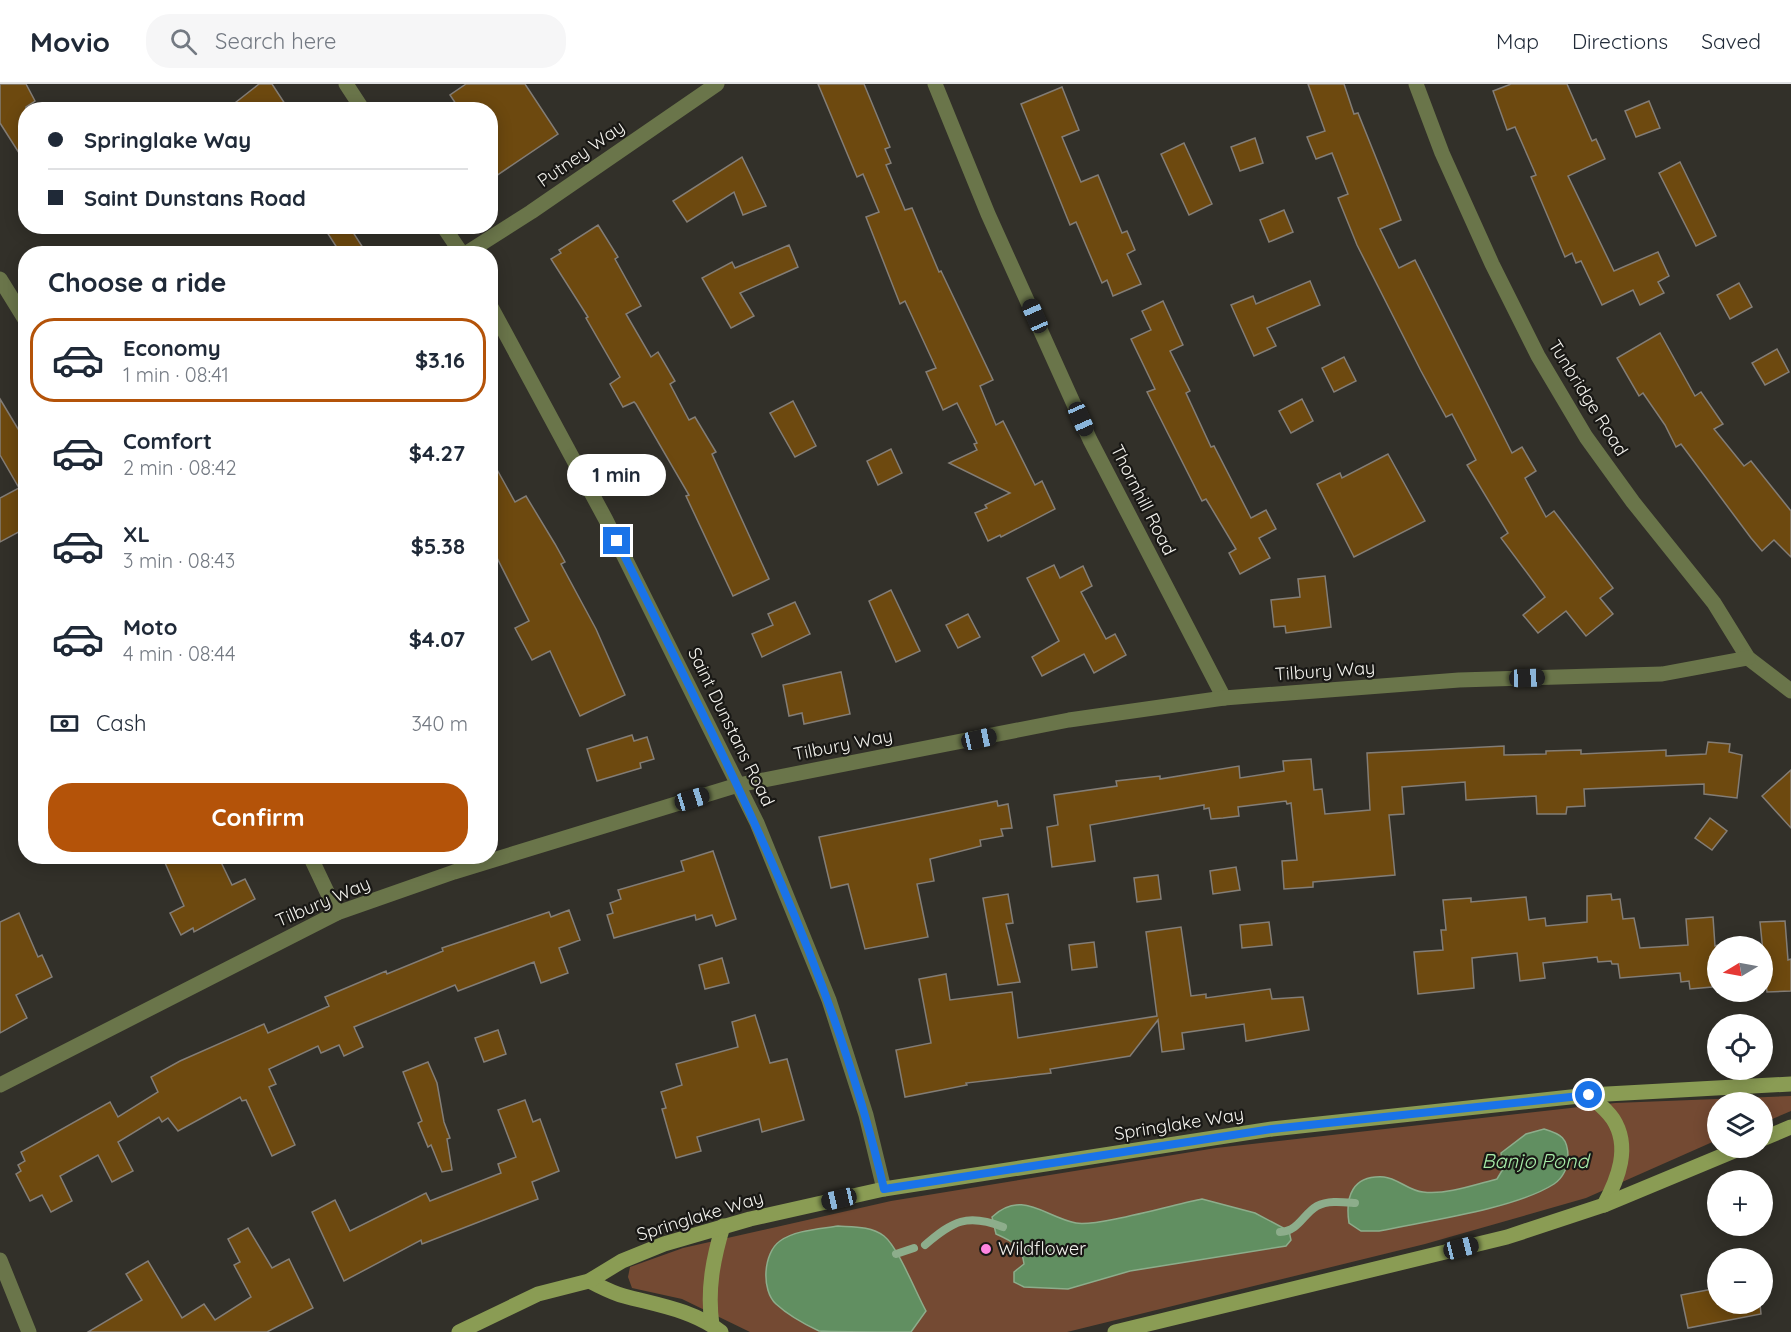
<!DOCTYPE html>
<html lang="en">
<head>
<meta charset="utf-8">
<style>
  body { margin:0; font-family:Quicksand,sans-serif; background:#f6f6f7; color:#1f2937; height:100vh; display:flex; flex-direction:column; font-size:22px; white-space:nowrap }
  * { box-sizing:border-box; margin:0 }
  p { font-size:20px; color:#747a83 }
  .icon { flex:none; width:33px; height:33px; fill:none; stroke:currentColor; stroke-width:2; stroke-linecap:round; stroke-linejoin:round }
  .map { position:relative; flex:1; overflow:hidden }
  .side { position:absolute; left:18px; top:162px; width:480px; height:618px; display:flex; flex-direction:column; background:#fff; border-radius:24px; box-shadow:0 3px 15px #0003 }
  .side>* { flex:none }
  .top-card { position:absolute; left:18px; top:18px; width:480px; height:132px; border-radius:24px; box-shadow:0 3px 15px #0003; display:grid; align-content:center; height:132px; padding:0 30px; background:#fff }
  .needle { width:39px; rotate:260deg }
  .buttons { position:absolute; left:1707px; top:852px; display:grid; gap:12px }
  .buttons a { display:grid; place-items:center; width:66px; height:66px; border-radius:50%; background:#fff; box-shadow:0 3px 15px #0003; font-size:30px }
  .end { position:absolute; width:27px; height:27px; margin:-14px; border:8px solid #1a73e8; background:#fff; box-shadow:0 0 0 3px #fff }
  .from { border-radius:50% }
  .bubble { position:absolute; height:42px; border-radius:21px; background:#fff; box-shadow:0 3px 15px #0003; font-size:20px; font-weight:800; line-height:42px; text-align:center }
  .car { position:absolute; width:18px; height:36px; margin:-18px -9px; border-radius:8px; box-shadow:0 0 4px 2px #0007; background:linear-gradient(#222 24%,#8ab4d8 0 40%,#222 0 76%,#8ab4d8 0 86%,#222 0) }
  .top-card b { display:flex; align-items:center; gap:21px; height:57px; font-size:22px }
  .top-card b+b { border-top:2px solid #e0e1e3 }
  .top-card i { width:15px; height:15px; background:#1f2937 }
  ul { padding:0; list-style:none }
  li { display:flex; align-items:center; gap:18px; height:84px; margin:0 12px 9px; padding:0 18px; border:3px solid transparent; border-radius:24px }
  li div { flex:1 }
  li b { display:block; font-size:22px }
  li em { font-style:normal; font-weight:800 }
  li.active { border-color:#b45309 }
  li>.icon { width:54px; height:54px; stroke-width:1.5 }
  h2 { padding:0 30px; font-size:27px; line-height:72px }
  .pay { display:flex; align-items:center; gap:15px; height:66px; padding:0 30px; font-size:22px }
  .pay p { margin-inline-start:auto }
  .cta { display:flex; gap:12px; margin-top:auto; padding:12px 30px }
  .cta a { flex:1; height:69px; border-radius:24px; background:#b45309; color:#fff; font-size:24px; font-weight:800; line-height:69px; text-align:center }
  header { display:flex; align-items:center; gap:36px; box-sizing:border-box; height:84px; padding:0 30px; background:#fff; border-bottom:2px solid #e0e1e3 }
  header strong { font-size:28px }
  nav { display:flex; gap:33px; margin-inline-start:auto; font-size:21px }
  .search { width:420px; height:54px; background:#f6f6f7; display:flex; align-items:center; gap:15px; box-sizing:border-box; padding:0 21px; border-radius:24px; color:#747a83; font-size:22px }
  .map>svg:first-child { display:block }
  .green { fill:#744a33 }
  .water { fill:#618f61; stroke:#8dad8b; stroke-width:1.5 }
  .lines { fill:none; stroke-linecap:round; stroke-linejoin:round }
  .stream { stroke:#8dad8b; stroke-width:8 }
  .building { fill:#6d490f; stroke:#837d76; stroke-width:1.5 }
  .street { stroke:#6a754a; stroke-width:15 }
  .secondary { stroke:#8a9c54; stroke-width:15 }
  .route { stroke:#1a73e8; stroke-width:8 }
  .poi-dot { fill:#fe86e0; stroke:#191815; stroke-width:2 }
  .labels { text-anchor:middle; stroke-width:4.5; stroke-linejoin:round; paint-order:stroke }
  .street-label { font-size:18px; fill:#f3f2ed; stroke:#191815 }
  .poi-label { font-size:18px; fill:#f3f2ed; stroke:#191815; text-anchor:start }
  .water-label { font-size:20px; font-style:italic; fill:#a7eca8; stroke:#191815 }
</style>
</head>
<body>
<header>
<strong>Movio</strong>
<div class="search"><svg class="icon" aria-label="search" viewBox="0 0 24 24"><circle cx="10" cy="10" r="6"/><path d="M15 15l6 6"/></svg>Search here</div>
<nav><a>Map</a><a>Directions</a><a>Saved</a></nav>
</header>
<div class="map">
<svg width="1791" height="1248" viewBox="0 0 1791 1248">
  <rect width="100%" height="100%" fill="#323029"/>
  <polygon class="green" points="1791,1012 1791,1027 1763,1039 1762,1018 1718,1018 1717,1056 1586,1114 1425,1160 1067,1248 750,1248 682,1215 632,1204 628,1193 630,1183 683,1164 891,1117 1216,1064 1615,1019"/>
  <g class="water">
    <path d="M1544,1045C1561,1050 1568,1054 1568,1073C1568,1083 1563,1094 1554,1100C1515,1125 1426,1137 1379,1147H1361L1349,1139C1345,1113 1352,1091 1384,1093C1397,1094 1409,1107 1423,1108C1446,1111 1474,1101 1497,1095L1503,1085L1501,1069L1526,1050Z"/>
    <path d="M1202,1115L1255,1129L1289,1147L1291,1156L1286,1162L1130,1187L1068,1205L1024,1203L1014,1198V1188L1024,1180C1022,1162 1012,1157 996,1150L992,1133C1022,1105 1045,1133 1076,1139C1096,1143 1176,1120 1202,1115Z"/>
    <path d="M838,1142C853,1143 871,1142 884,1152C898,1163 916,1209 926,1227L911,1248C892,1248 834,1248 819,1247C804,1240 788,1231 776,1220C761,1206 763,1169 780,1157C795,1146 820,1145 838,1142Z"/>
  </g>
  <g class="lines">
    <g class="stream">
      <path d="M1280,1148C1299,1147 1303,1130 1317,1122C1328,1116 1343,1118 1355,1119"/>
      <path d="M925,1161C953,1137 967,1129 1003,1143"/>
      <polyline points="896,1170 914,1164"/>
    </g>
  </g>
  <g class="building">
    <polygon points="0,0 26,0 35,17 26,23 26,80 0,39"/>
    <polygon points="259,0 272,0 289,26 226,26"/>
    <polygon points="466,0 525,0 558,50 490,96 490,26 460,26 450,11"/>
    <polygon points="818,0 864,0 890,63 885,65 891,79 886,81 905,126 912,124 939,188 941,187 993,296 980,302 996,341 1003,337 1035,401 1042,397 1055,425 1001,453 1000,451 988,457 975,429 987,424 985,421 1010,409 949,379 977,366 974,360 977,359 957,319 943,326 926,288 936,284 905,217 900,220 866,133 879,128 863,90 857,93"/>
    <polygon points="1308,0 1344,0 1354,30 1358,29 1401,136 1380,145 1399,184 1415,176 1512,369 1522,363 1536,387 1525,394 1546,433 1554,427 1613,504 1600,514 1613,530 1586,552 1566,527 1538,549 1523,531 1545,513 1501,454 1508,449 1467,381 1476,376 1452,330 1446,333 1421,287 1357,161 1338,114 1348,110 1332,69 1316,75 1307,53 1325,47"/>
    <polygon points="1511,0 1567,0 1592,57 1596,55 1605,75 1568,92 1614,187 1658,168 1669,192 1658,198 1664,209 1640,221 1633,206 1602,221 1581,177 1576,179 1572,169 1565,173 1531,93 1536,91 1515,43 1507,46 1493,7"/>
    <polygon points="1062,3 1079,46 1062,53 1081,98 1098,91 1122,149 1127,147 1135,166 1127,170 1141,200 1113,212 1107,196 1102,199 1076,138 1070,141 1021,20"/>
    <polygon points="1649,17 1660,44 1636,53 1625,27"/>
    <polygon points="1255,54 1263,79 1240,87 1231,63"/>
    <polygon points="1184,59 1212,120 1189,131 1161,70"/>
    <polygon points="742,73 766,122 743,131 734,108 687,138 673,117"/>
    <polygon points="1680,78 1716,152 1696,162 1659,89"/>
    <polygon points="1284,126 1293,148 1269,158 1260,136"/>
    <polygon points="598,141 618,173 615,175 641,222 626,230 651,273 658,268 675,297 670,300 689,336 695,333 716,368 712,370 769,495 733,512 686,412 689,411 636,320 634,318 623,323 610,300 620,293 586,234 588,233 551,175 561,169 559,166"/>
    <polygon points="323,142 349,142 367,170 341,170"/>
    <polygon points="789,161 798,183 740,209 754,232 731,244 702,194 732,178 735,184"/>
    <polygon points="1310,197 1320,221 1267,244 1276,262 1254,272 1231,221 1253,212 1256,220"/>
    <polygon points="1739,199 1752,223 1730,235 1717,211"/>
    <polygon points="1163,217 1183,261 1170,267 1190,307 1186,309 1211,363 1214,362 1251,434 1266,426 1276,445 1259,454 1270,474 1240,490 1229,469 1236,465 1206,415 1202,417 1147,308 1155,305 1131,255 1151,246 1142,227"/>
    <polygon points="1660,249 1695,312 1701,308 1723,340 1714,345 1744,382 1751,377 1791,427 1791,473 1774,456 1762,467 1751,454 1681,360 1676,363 1665,341 1643,309 1639,312 1617,274"/>
    <polygon points="1777,265 1789,288 1765,301 1752,279"/>
    <polygon points="1344,273 1356,297 1334,308 1322,284"/>
    <polygon points="0,315 26,358 26,444 0,458 0,414 19,404 0,371"/>
    <polygon points="1302,315 1313,337 1291,349 1279,327"/>
    <polygon points="793,317 816,362 795,373 770,329"/>
    <polygon points="891,365 902,389 878,401 867,377"/>
    <polygon points="1388,370 1425,437 1354,473 1317,400 1340,389 1342,394"/>
    <polygon points="490,373 515,418 526,412 555,460 565,478 561,480 596,545 625,611 580,632 550,567 532,576 515,544 529,537 490,460"/>
    <polygon points="1054,481 1060,494 1083,482 1092,502 1081,508 1106,555 1115,550 1126,571 1094,589 1084,570 1042,592 1032,573 1059,557 1027,494"/>
    <polygon points="1325,492 1331,543 1286,549 1285,542 1274,543 1271,516 1300,513 1298,495"/>
    <polygon points="891,506 920,567 896,578 869,517"/>
    <polygon points="795,518 810,550 762,573 752,550 773,541 768,530"/>
    <polygon points="968,530 980,553 958,564 946,541"/>
    <polygon points="841,588 850,630 804,640 802,629 789,632 783,601"/>
    <polygon points="632,651 634,657 647,653 654,675 640,679 641,684 597,697 587,665"/>
    <polygon points="1708,658 1730,660 1729,668 1742,671 1737,714 1704,710 1704,700 1584,705 1585,722 1567,723 1566,730 1537,730 1536,712 1466,716 1465,698 1402,703 1404,730 1389,731 1395,791 1313,798 1313,803 1284,805 1282,777 1297,776 1291,719 1287,720 1286,717 1238,723 1239,732 1223,734 1211,735 1209,724 1204,725 1204,721 1090,741 1095,777 1052,783 1047,743 1058,741 1054,711 1117,702 1116,697 1160,692 1160,695 1239,682 1240,694 1284,687 1283,677 1311,675 1314,706 1322,705 1325,730 1370,726 1367,669 1504,662 1504,671 1546,670 1546,667 1581,666 1581,670 1666,666 1666,672 1706,670"/>
    <polygon points="1791,686 1791,744 1762,712"/>
    <polygon points="997,717 998,722 1008,720 1012,744 1001,745 1003,752 980,756 981,762 930,775 934,797 917,800 928,853 865,865 848,800 831,804 819,753"/>
    <polygon points="1710,734 1727,747 1712,766 1695,754"/>
    <polygon points="713,767 736,835 716,842 712,831 696,836 695,831 614,854 607,831 613,829 610,819 621,815 618,806 684,787 681,777"/>
    <polygon points="162,772 218,772 232,801 245,795 255,815 194,848 193,844 181,851 170,829 184,822"/>
    <polygon points="1236,783 1240,806 1213,810 1210,787"/>
    <polygon points="1158,791 1161,815 1137,818 1134,794"/>
    <polygon points="1008,810 1013,839 1006,840 1020,898 998,901 983,814"/>
    <polygon points="1611,810 1612,816 1620,815 1623,835 1634,834 1640,864 1688,861 1686,835 1713,833 1715,862 1718,861 1718,895 1711,896 1712,903 1690,905 1689,897 1681,898 1680,889 1620,894 1618,880 1612,880 1611,877 1598,878 1597,873 1543,879 1545,894 1520,897 1517,869 1472,874 1474,904 1418,910 1414,868 1443,866 1441,846 1446,846 1443,816 1471,814 1471,818 1526,813 1529,836 1545,834 1546,842 1587,838 1587,812"/>
    <polygon points="569,826 580,856 559,864 568,889 541,899 534,878 458,907 455,901 354,943 363,963 344,972 339,961 321,969 318,962 269,985 276,1000 269,1003 295,1061 272,1072 246,1016 242,1017 240,1013 178,1047 168,1034 162,1038 159,1033 118,1058 133,1087 112,1098 98,1071 60,1092 72,1117 51,1128 42,1111 30,1117 16,1090 21,1087 18,1081 25,1077 21,1068 110,1018 118,1033 158,1008 151,993 180,977 264,940 268,949 329,922 325,913 386,887 387,890 443,867 442,864 549,828 551,833"/>
    <polygon points="19,829 38,873 42,871 52,893 16,911 27,934 0,949 0,838"/>
    <polygon points="1785,837 1788,876 1791,875 1791,907 1767,908 1760,838"/>
    <polygon points="1269,838 1272,861 1242,864 1240,841"/>
    <polygon points="1181,843 1191,912 1206,910 1206,914 1270,905 1272,915 1303,913 1309,946 1246,957 1244,940 1182,949 1184,965 1162,968 1158,936 1130,972 1050,985 1051,989 966,999 967,1001 905,1013 896,966 931,959 919,895 946,890 950,916 1012,908 1018,954 1157,932 1146,848"/>
    <polygon points="1094,858 1097,883 1072,886 1069,861"/>
    <polygon points="722,874 729,899 705,905 699,881"/>
    <polygon points="755,931 770,979 787,975 804,1036 762,1048 759,1035 697,1053 701,1067 676,1074 662,1025 666,1024 661,1008 682,1001 676,980 738,963 732,938"/>
    <polygon points="498,946 506,970 484,978 475,954"/>
    <polygon points="428,978 437,999 444,1038 450,1054 447,1055 452,1086 442,1088 431,1061 428,1063 418,1039 422,1037 403,988"/>
    <polygon points="525,1016 533,1038 540,1035 559,1087 532,1098 538,1115 422,1160 421,1156 344,1197 312,1128 335,1116 350,1147 426,1109 430,1117 501,1089 498,1080 516,1073 498,1026"/>
    <polygon points="248,1144 272,1184 289,1175 313,1224 267,1248 88,1248 142,1216 126,1190 148,1177 182,1234 204,1220 215,1236 251,1213 234,1181 240,1178 228,1155"/>
    <polygon points="1718,1204 1718,1220 1760,1220 1761,1230 1688,1244 1681,1211"/>
  </g>
  <g class="lines">
    <g class="street">
      <polyline points="346,0 363,26"/>
      <polyline points="935,0 988,130 1090,356 1224,614"/>
      <polyline points="1416,0 1442,69 1492,180 1538,272 1586,353 1633,418 1714,519 1748,574 1791,607"/>
      <polyline points="443,142 462,170"/>
      <polyline points="465,170 531,128 717,0"/>
      <polyline points="0,195 26,237"/>
      <polyline points="490,221 606,436 757,739 829,916 866,1031 884,1105"/>
      <polyline points="310,772 337,829"/>
      <polyline points="0,1001 337,829 454,788 738,701 1069,636 1224,614 1459,596 1662,590 1748,574"/>
      <polyline points="0,1176 29,1248"/>
    </g>
    <g class="secondary">
      <path d="M1589,1011C1597,1018 1607,1026 1613,1035C1631,1063 1618,1095 1604,1121"/>
      <polyline points="1762,1055 1791,1043"/>
      <path d="M589,1197C600,1202 612,1209 624,1212C657,1221 693,1226 721,1248"/>
      <path d="M712,1241C707,1206 713,1175 723,1142"/>
      <polyline points="459,1248 538,1210 589,1197 622,1177 664,1160 750,1135 884,1105 1272,1045 1589,1011 1791,1000"/>
      <polyline points="1115,1248 1507,1153 1604,1121 1741,1064"/>
    </g>
  </g>
  <g class="lines">
    <path class="route" d="M617,457C721,666 831,875 884,1105L1272,1045L1589,1011"/>
  </g>
  <circle class="poi-dot" cx="986" cy="1165" r="6"/>
  <g class="labels">
    <g class="street-label">
      <text transform="translate(581 70) rotate(-35)" y="6">Putney Way</text>
      <text transform="translate(1588 314) rotate(58)" y="6">Tunbridge Road</text>
      <text transform="translate(1143 416) rotate(63)" y="6">Thornhill Road</text>
      <text transform="translate(1325 587) rotate(-4)" y="6">Tilbury Way</text>
      <text transform="translate(731 643) rotate(64)" y="6">Saint Dunstans Road</text>
      <text transform="translate(843 661) rotate(-11)" y="6">Tilbury Way</text>
      <text transform="translate(323 818) rotate(-23)" y="6">Tilbury Way</text>
      <text transform="translate(1179 1040) rotate(-9)" y="6">Springlake Way</text>
      <text transform="translate(700 1132) rotate(-17)" y="6">Springlake Way</text>
    </g>
    <g class="poi-label">
      <text x="998" y="1171">Wildflower</text>
    </g>
    <g class="water-label">
      <text x="1535" y="1084">Banjo Pond</text>
    </g>
  </g>
</svg>
<div class="buttons">
<a><svg class="needle" viewBox="-14 -14 28 28"><path d="M0-13l5 13h-10z" fill="#e53935"/><path d="M0 13l5-13h-10z" fill="#747a83"/></svg></a>
<a><svg class="icon" aria-label="locate" viewBox="0 0 24 24"><circle cx="12" cy="12" r="6"/><path d="M12 2v4M12 18v4M2 12h4M18 12h4"/></svg></a>
<a><svg class="icon" aria-label="layers" viewBox="0 0 24 24"><path d="M12 4l9 5-9 5-9-5zM3 14l9 5 9-5"/></svg></a>
<a>+</a>
<a>−</a>
</div>
<i class="end from" style="left:1589px;top:1011px"></i>
<i class="end" style="left:617px;top:457px"></i>
<div class="bubble" style="left:567px;top:370px;width:99px">1 min</div>
<i class="car" style="left:1035px;top:232px;rotate:336deg"></i>
<i class="car" style="left:1081px;top:335px;rotate:156deg"></i>
<i class="car" style="left:1527px;top:594px;rotate:88deg"></i>
<i class="car" style="left:979px;top:655px;rotate:78deg"></i>
<i class="car" style="left:692px;top:715px;rotate:73deg"></i>
<i class="car" style="left:839px;top:1115px;rotate:257deg"></i>
<i class="car" style="left:1461px;top:1164px;rotate:76deg"></i>
<div class="top-card">
<b><i class="from"></i>Springlake Way</b>
<b><i></i>Saint Dunstans Road</b>
</div>
<section class="side">
<h2>Choose a ride</h2>
<ul>
<li class="active"><svg class="icon" aria-label="car" viewBox="0 0 24 24"><path d="M5 17H2v-5l4-1 3-4h7l3 4 3 1v5h-3M9 17h6M6 11h13"/><circle cx="7" cy="17" r="2"/><circle cx="17" cy="17" r="2"/></svg><div><b>Economy</b><p>1 min · 08:41</p></div><em>$3.16</em></li>
<li><svg class="icon" aria-label="car" viewBox="0 0 24 24"><path d="M5 17H2v-5l4-1 3-4h7l3 4 3 1v5h-3M9 17h6M6 11h13"/><circle cx="7" cy="17" r="2"/><circle cx="17" cy="17" r="2"/></svg><div><b>Comfort</b><p>2 min · 08:42</p></div><em>$4.27</em></li>
<li><svg class="icon" aria-label="car" viewBox="0 0 24 24"><path d="M5 17H2v-5l4-1 3-4h7l3 4 3 1v5h-3M9 17h6M6 11h13"/><circle cx="7" cy="17" r="2"/><circle cx="17" cy="17" r="2"/></svg><div><b>XL</b><p>3 min · 08:43</p></div><em>$5.38</em></li>
<li><svg class="icon" aria-label="car" viewBox="0 0 24 24"><path d="M5 17H2v-5l4-1 3-4h7l3 4 3 1v5h-3M9 17h6M6 11h13"/><circle cx="7" cy="17" r="2"/><circle cx="17" cy="17" r="2"/></svg><div><b>Moto</b><p>4 min · 08:44</p></div><em>$4.07</em></li>
</ul>
<div class="pay"><svg class="icon" aria-label="cash" viewBox="0 0 24 24"><path d="M3 7h18v10H3z"/><circle cx="12" cy="12" r="2"/></svg>Cash<p>340 m</p></div>
<div class="cta"><a>Confirm</a></div>
</section>
</div>
</body>
</html>
